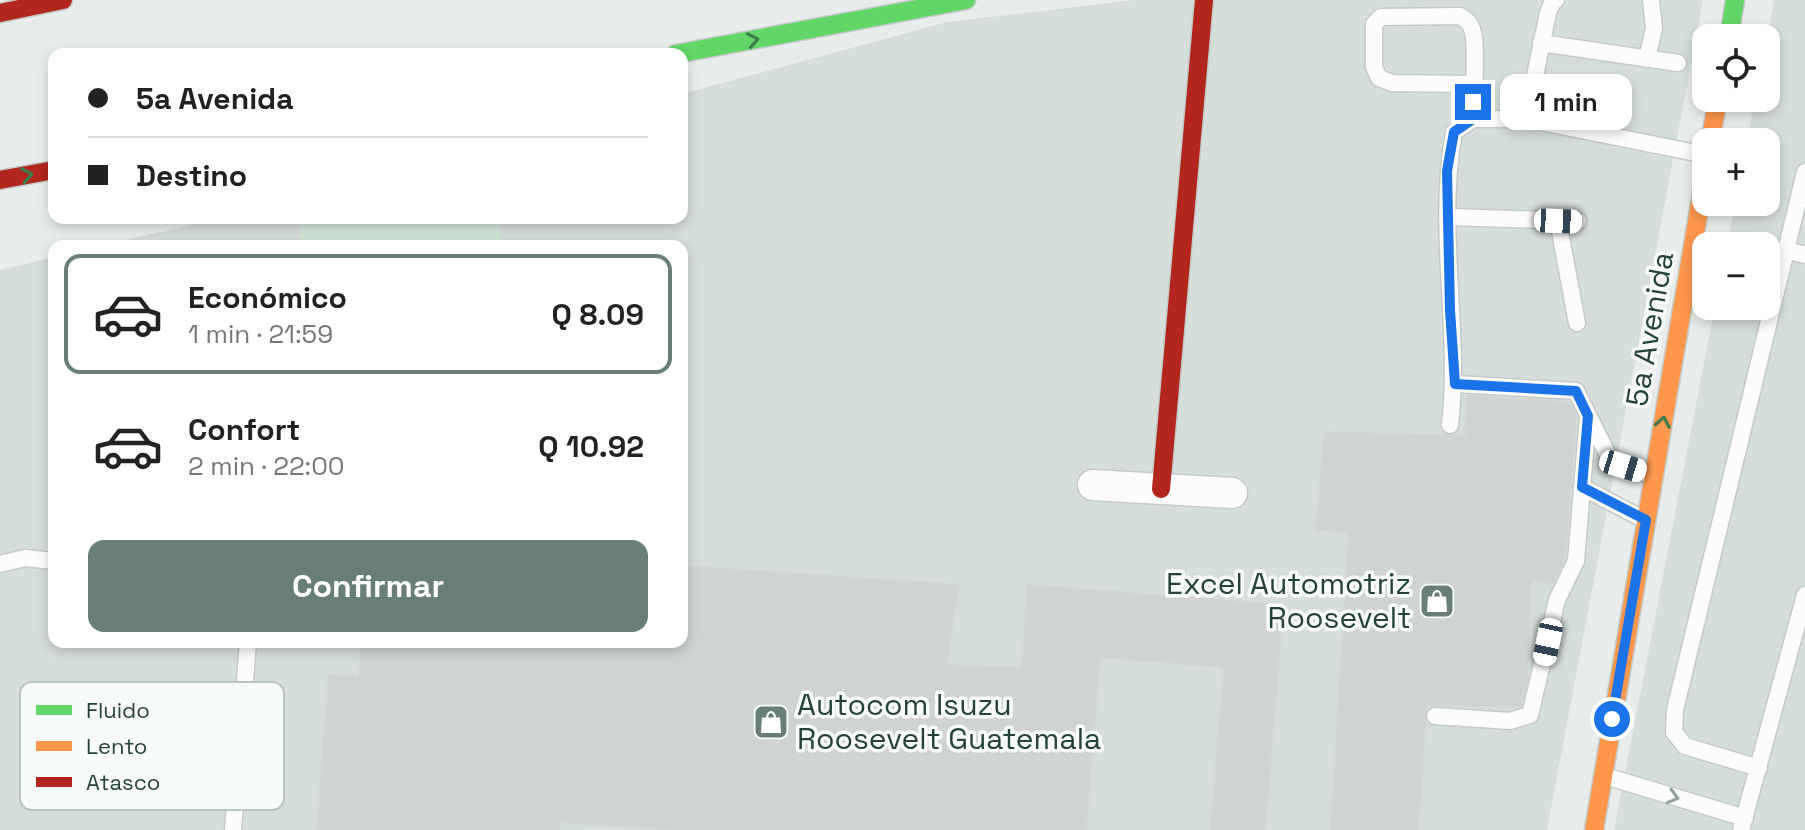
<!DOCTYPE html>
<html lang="es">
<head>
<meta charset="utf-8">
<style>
  body { margin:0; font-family:"Space Grotesk",sans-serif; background:#f2f2f2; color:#222; height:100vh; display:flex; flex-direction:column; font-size:30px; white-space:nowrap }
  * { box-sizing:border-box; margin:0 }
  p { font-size:26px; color:#767676 }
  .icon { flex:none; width:44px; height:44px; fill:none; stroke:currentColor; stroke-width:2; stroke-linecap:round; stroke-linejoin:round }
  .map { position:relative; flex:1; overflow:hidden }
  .details { position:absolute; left:48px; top:240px; width:640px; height:408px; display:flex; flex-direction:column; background:#fff; border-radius:16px; box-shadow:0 4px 12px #0003 }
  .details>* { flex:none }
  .top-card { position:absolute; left:48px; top:48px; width:640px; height:176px; border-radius:16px; box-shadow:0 4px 12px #0003; display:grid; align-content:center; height:176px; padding:0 40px; background:#fff }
  .buttons { position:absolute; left:1692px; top:24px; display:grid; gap:16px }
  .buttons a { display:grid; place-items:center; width:88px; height:88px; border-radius:16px; background:#fff; box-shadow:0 4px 12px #0003; font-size:40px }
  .end { position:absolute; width:36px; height:36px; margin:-18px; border:10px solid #1a73e8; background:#fff; box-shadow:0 0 0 4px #fff }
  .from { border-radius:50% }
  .bubble { position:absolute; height:56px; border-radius:16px; background:#fff; box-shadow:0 4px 12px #0003; font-size:26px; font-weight:600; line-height:56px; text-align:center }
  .car { position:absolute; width:24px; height:48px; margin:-24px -12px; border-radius:10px; box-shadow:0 0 6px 2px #0007; background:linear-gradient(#fff 24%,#345 0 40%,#fff 0 76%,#345 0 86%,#fff 0) }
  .top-card b { display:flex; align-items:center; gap:28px; height:76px; font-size:30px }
  .top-card b+b { border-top:2px solid #e0e0e0 }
  .top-card i { width:20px; height:20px; background:#222 }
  ul { padding:14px 0 0; list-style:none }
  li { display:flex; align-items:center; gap:24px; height:120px; margin:0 16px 12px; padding:0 24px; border:4px solid transparent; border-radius:16px }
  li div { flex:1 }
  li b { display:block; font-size:30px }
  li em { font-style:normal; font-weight:600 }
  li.on { border-color:#697e78 }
  li>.icon { width:72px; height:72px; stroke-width:1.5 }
  .button { display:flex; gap:16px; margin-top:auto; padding:16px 40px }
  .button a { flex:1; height:92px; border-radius:16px; background:#697e78; color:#fff; font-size:32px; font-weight:600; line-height:92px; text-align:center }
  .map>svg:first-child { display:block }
  .built { fill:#d6dedb }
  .green { fill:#d1e6d8 }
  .building { fill:#cfd4d2; stroke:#d1d6d4; stroke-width:2 }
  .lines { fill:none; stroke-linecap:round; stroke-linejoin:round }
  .lane-casing { stroke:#c5cac8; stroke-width:19 }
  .street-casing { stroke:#c5cac8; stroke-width:33 }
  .fast-casing { stroke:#c3cbc8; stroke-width:21 }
  .slow-casing { stroke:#c3cbc8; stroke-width:21 }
  .jam-casing { stroke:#c3cbc8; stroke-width:21 }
  .lane { stroke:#fcfcfc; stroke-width:16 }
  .street { stroke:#fcfcfc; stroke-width:30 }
  .fast { stroke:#63d668; stroke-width:18 }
  .slow { stroke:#ff974d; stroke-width:18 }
  .jam { stroke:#b3261e; stroke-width:18 }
  .oneway { stroke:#3d7d4c }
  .oneway2 { stroke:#909f9b }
  .route { stroke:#1a73e8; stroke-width:10 }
  .labels { text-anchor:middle; stroke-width:7; stroke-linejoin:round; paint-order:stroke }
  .street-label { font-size:30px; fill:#24423a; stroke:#f7fbf9 }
  .poi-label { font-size:30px; fill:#24423a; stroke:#f7fbf9; text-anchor:end }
  .key { fill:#f7fbf9; stroke:#b8c4c0; stroke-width:2 }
  .key-label { font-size:22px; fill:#24423a }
</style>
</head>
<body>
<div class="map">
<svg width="1805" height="830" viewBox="0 0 1805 830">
  <rect width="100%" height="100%" fill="#e8edeb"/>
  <g class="built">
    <polygon points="1134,0 1703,0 1547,830 0,830 0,270 54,257 54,642 682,642 682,246 504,246 496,218 682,218 682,94 947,22"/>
    <polygon points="1774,0 1805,0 1805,830 1614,830 1715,306 1766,306 1766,246 1727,246 1735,202 1766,202 1766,142 1747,142 1755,98 1766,98 1766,43"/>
    <polygon points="219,218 302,218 300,246 101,246"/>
  </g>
  <polygon class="green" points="302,218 496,218 504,246 300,246"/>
  <g class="building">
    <polygon points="1467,396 1569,402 1576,415 1565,558 1553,583 1531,581 1527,681 1521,706 1426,705 1418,830 1331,830 1349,533 1316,529 1325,432 1466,436"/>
    <polygon points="682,566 959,585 946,665 1022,668 1028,585 1283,605 1265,830 1211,830 1224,667 1100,657 1086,830 681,830 559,822 559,830 317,830 329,675 359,677 362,642 682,642"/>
  </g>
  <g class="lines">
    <defs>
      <g id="lane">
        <polyline points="1541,43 1678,63"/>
        <polyline points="1647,59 1654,28 1651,0"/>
        <path d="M1473,84L1392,83L1379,78L1374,67V24L1381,17L1460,16C1466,19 1470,22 1472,29C1478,45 1473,99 1473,119"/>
        <polyline points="1526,119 1548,13 1553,1 1556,0"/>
        <polyline points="1449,217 1578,221"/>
        <polyline points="1558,221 1577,323"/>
        <polyline points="1786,250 1805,255"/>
        <polyline points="1455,384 1576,391 1609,457 1623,466 1652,475"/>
        <path d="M1450,425C1461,328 1436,228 1454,132L1473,119H1526L1706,155"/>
        <polyline points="1582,487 1645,520"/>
        <polyline points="0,564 25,558 54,561"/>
        <polyline points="1435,716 1510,721 1530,715 1557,600 1576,561 1588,416"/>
        <polyline points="1759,768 1685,746 1674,732 1675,710 1805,172"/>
        <polyline points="1605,776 1745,818"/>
        <polyline points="233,830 248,642"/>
        <polyline points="1741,830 1805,595"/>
      </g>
      <polyline id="street" points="1093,485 1232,493"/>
      <g id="fast">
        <polyline points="1729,38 1735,0"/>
        <polyline points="676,54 966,0"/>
      </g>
      <g id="slow">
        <polyline points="1710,142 1718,98"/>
        <polyline points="1594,830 1706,168"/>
      </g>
      <g id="jam">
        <polyline points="0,13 63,0"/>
        <polyline points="0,180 54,170"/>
        <polyline points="1161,489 1204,0"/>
      </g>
    </defs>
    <use href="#lane" class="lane-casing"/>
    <use href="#street" class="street-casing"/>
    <use href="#fast" class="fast-casing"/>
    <use href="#slow" class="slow-casing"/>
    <use href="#jam" class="jam-casing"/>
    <use href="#lane" class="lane"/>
    <use href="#street" class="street"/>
    <use href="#fast" class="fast"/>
    <use href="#slow" class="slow"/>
    <use href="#jam" class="jam"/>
  </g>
  <defs><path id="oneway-chevron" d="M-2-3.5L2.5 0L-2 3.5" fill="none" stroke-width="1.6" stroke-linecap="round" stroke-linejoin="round" transform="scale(2)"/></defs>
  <g class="oneway">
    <use href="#oneway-chevron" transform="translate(753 40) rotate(-11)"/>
    <use href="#oneway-chevron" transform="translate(27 175) rotate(-11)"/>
    <use href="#oneway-chevron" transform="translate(1663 422) rotate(-80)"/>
  </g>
  <use class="oneway2" href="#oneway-chevron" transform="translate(1673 797) rotate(16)"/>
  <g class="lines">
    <polyline class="route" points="1473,102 1473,119 1454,132 1447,171 1450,310 1455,384 1576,391 1588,416 1582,487 1646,520 1612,719"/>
  </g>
  <defs>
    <symbol id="shop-square" viewBox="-11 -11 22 22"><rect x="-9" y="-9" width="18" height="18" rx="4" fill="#697e78" stroke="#f7fbf9"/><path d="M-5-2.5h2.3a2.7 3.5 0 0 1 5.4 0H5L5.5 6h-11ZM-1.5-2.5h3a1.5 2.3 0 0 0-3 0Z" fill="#fff"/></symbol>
  </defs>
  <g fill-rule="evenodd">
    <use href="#shop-square" x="1417" y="581" width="40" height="40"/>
    <use href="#shop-square" x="751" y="702" width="40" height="40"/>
  </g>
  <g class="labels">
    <g class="street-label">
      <text transform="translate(1650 329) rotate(-80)" y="10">5a Avenida</text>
    </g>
    <g class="poi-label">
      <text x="1411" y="594">Excel Automotriz<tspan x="1411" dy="34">Roosevelt</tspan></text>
      <text x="797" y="715" text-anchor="start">Autocom Isuzu<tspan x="797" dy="34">Roosevelt Guatemala</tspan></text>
    </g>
  </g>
  <rect x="20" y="682" width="264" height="128" rx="12" class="key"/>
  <rect x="36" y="705" width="36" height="10" fill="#63d668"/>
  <rect x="36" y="741" width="36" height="10" fill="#ff974d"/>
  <rect x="36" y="777" width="36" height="10" fill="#b3261e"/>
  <g class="key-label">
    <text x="86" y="718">Fluido</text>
    <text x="86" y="754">Lento</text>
    <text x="86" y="790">Atasco</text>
  </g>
</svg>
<div class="buttons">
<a><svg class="icon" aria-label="locate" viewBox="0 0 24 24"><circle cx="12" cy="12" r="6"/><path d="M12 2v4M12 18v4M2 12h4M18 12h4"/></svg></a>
<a>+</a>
<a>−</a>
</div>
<i class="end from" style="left:1612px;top:719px"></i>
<i class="end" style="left:1473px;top:102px"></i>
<div class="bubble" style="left:1500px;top:74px;width:132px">1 min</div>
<i class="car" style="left:1558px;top:221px;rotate:92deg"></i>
<i class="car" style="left:1623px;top:466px;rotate:107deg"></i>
<i class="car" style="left:1548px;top:642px;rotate:192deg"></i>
<div class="top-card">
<b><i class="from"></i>5a Avenida</b>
<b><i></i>Destino</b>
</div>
<section class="details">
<ul>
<li class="on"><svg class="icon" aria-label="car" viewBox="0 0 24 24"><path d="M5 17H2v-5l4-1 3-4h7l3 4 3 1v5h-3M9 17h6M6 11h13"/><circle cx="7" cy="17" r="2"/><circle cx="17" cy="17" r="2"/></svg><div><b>Económico</b><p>1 min · 21:59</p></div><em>Q 8.09</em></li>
<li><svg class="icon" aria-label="car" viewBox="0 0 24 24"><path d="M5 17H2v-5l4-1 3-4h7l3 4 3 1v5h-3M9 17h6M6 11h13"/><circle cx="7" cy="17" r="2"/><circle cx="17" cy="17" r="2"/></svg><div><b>Confort</b><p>2 min · 22:00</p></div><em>Q 10.92</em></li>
</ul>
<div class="button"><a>Confirmar</a></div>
</section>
</div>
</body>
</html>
